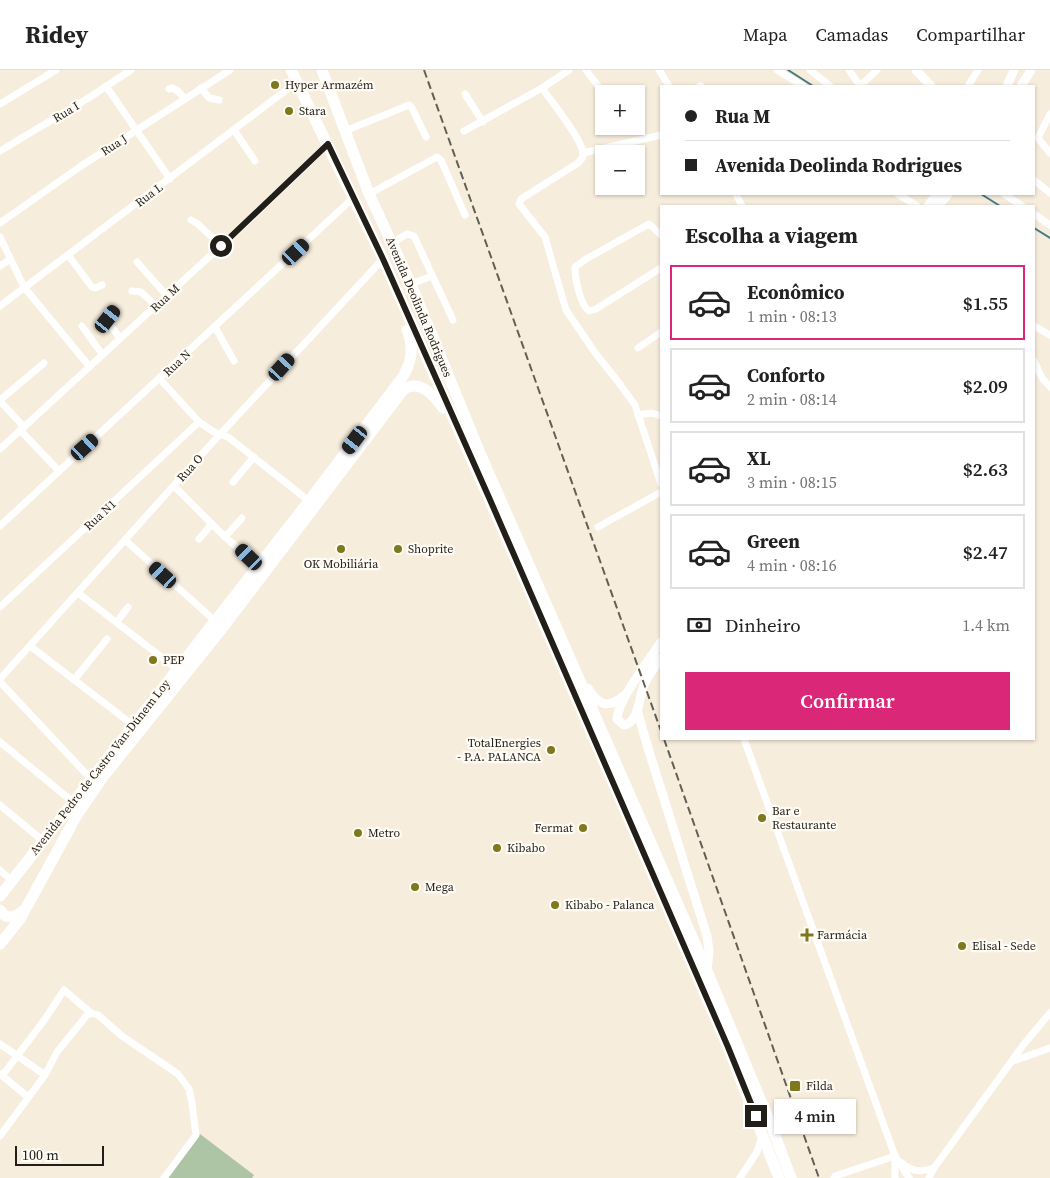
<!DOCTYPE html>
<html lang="pt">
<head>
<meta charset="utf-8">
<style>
  body { margin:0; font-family:"Source Serif 4",serif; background:#f6f6f6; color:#222; height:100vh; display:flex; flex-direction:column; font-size:19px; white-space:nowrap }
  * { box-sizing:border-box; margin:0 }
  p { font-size:16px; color:#767676 }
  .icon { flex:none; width:28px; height:28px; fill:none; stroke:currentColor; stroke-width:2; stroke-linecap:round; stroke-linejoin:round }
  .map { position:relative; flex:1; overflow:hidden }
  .panel { position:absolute; left:660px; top:135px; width:375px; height:535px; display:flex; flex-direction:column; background:#fff; border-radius:0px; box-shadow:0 1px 4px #0004 }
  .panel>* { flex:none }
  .banner { position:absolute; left:660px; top:15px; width:375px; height:110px; border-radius:0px; box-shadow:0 1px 4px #0004; display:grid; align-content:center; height:110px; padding:0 25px; background:#fff }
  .controls { position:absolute; left:595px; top:15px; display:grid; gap:10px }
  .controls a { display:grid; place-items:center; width:50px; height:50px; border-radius:0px; background:#fff; box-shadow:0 1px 4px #0004; font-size:25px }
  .scale { position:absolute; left:15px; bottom:12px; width:89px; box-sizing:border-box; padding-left:5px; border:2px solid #221f19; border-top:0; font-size:14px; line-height:18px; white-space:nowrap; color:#221f19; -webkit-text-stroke:4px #fffbf5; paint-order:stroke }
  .end { position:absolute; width:22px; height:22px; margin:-11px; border:6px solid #221f19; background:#fff; box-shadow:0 0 0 2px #fff }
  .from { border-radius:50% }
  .bubble { position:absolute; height:35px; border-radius:0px; background:#fff; box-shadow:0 1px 4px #0004; font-size:16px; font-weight:600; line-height:35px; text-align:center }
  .car { position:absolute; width:15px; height:30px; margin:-15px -8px; border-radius:6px; box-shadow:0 0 4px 1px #0007; background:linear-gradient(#222 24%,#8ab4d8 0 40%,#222 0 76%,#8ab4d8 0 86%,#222 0) }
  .banner b { display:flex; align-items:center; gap:18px; height:48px; font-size:19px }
  .banner b+b { border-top:1px solid #e0e0e0 }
  .banner i { width:12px; height:12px; background:#222 }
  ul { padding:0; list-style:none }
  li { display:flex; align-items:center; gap:15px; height:75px; margin:0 10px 8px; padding:0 15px; border:2px solid #e0e0e0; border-radius:0px }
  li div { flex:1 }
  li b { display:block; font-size:19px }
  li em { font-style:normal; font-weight:600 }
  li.on { border-color:#db2777 }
  li>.icon { width:45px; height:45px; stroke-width:1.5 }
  h2 { padding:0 25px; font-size:22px; line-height:60px }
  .pay { display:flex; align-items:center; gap:12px; height:55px; padding:0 25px; font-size:19px }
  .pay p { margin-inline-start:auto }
  .primary-button { display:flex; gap:10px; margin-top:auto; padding:10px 25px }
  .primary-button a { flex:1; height:58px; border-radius:0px; background:#db2777; color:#fff; font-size:20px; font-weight:600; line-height:58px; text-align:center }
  header { display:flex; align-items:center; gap:30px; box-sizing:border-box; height:70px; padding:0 25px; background:#fff; border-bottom:1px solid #e0e0e0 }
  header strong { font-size:24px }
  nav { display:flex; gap:28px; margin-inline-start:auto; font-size:18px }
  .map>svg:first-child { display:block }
  .green { fill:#aec5a5 }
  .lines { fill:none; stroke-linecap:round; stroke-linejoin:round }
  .stream { stroke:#447a86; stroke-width:2 }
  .minor { stroke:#fff; stroke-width:7 }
  .tertiary { stroke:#fff; stroke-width:9 }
  .secondary { stroke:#fff; stroke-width:9 }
  .trunk { stroke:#fff; stroke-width:11 }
  .rail { stroke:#645f56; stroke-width:2; stroke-dasharray:8 4; stroke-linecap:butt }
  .route { stroke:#221f19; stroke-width:6 }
  .poi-dot { fill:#7f781c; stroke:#fffbf5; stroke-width:2 }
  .labels { text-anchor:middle; stroke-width:4.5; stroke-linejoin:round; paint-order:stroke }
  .poi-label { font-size:12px; fill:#221f19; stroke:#fffbf5; text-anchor:start }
  .street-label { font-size:12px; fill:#221f19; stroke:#fffbf5 }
</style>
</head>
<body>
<header>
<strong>Ridey</strong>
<nav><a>Mapa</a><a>Camadas</a><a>Compartilhar</a></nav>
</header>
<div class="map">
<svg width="1050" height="1108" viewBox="0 0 1050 1108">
  <rect width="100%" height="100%" fill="#f7eddd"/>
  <polygon class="green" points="200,1064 254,1105 252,1108 167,1108"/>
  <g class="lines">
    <g class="stream">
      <polyline points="788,0 813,16"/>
      <polyline points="981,124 1000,136"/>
      <polyline points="1034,158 1050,168"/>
    </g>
    <g class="minor">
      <polyline points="586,0 604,24"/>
      <polyline points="659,0 669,16"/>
      <polyline points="777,0 803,16"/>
      <polyline points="810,0 830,16"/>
      <polyline points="849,0 860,16"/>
      <polyline points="106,16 170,109"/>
      <polyline points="700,16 701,16"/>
      <polyline points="860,16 877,0"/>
      <polyline points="968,16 978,0"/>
      <polyline points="201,18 209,28 219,30"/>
      <path d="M542,18C551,31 582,69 583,83C584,87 581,90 578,93L521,129L519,134L545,167L566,240L596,284L616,309L635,335L661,414"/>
      <polyline points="169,19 172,18 178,21 185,29"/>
      <polyline points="465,24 483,52"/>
      <polyline points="0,34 56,0"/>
      <polyline points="1050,44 1038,68 1050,83"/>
      <polyline points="234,60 255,91"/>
      <polyline points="345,61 409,35 412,38 426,67"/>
      <polyline points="464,61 542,18 569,0"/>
      <polyline points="0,81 90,27 131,0"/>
      <polyline points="583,83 661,65"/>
      <polyline points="1034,110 1050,123"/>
      <polyline points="369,124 437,87 441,90 465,145"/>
      <polyline points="736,124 742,136"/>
      <polyline points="898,124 917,136"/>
      <polyline points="1004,124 1022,136"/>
      <polyline points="1034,144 1050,155"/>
      <polyline points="191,150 198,154 221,176"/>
      <polyline points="0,153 81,96 230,0"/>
      <path d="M661,165L649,154L586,189L575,197C575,208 580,235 589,241L596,239L661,198"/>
      <polyline points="0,167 24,217 89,296"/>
      <polyline points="392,173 407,164 414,166 453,250"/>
      <polyline points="68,185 92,217 95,218 102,215"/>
      <polyline points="137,192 167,226"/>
      <polyline points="0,196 9,190"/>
      <polyline points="411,214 432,206"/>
      <polyline points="132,221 141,222 156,236"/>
      <polyline points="0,236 297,12"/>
      <polyline points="115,240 107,251 120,268"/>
      <polyline points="82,256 102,284"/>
      <polyline points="1034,256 1050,265"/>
      <polyline points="215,257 234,291"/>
      <polyline points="638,278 661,262"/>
      <polyline points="1034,291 1042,308 1050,317"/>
      <polyline points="160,309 199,352 214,362 228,367 309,431"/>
      <polyline points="0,330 44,293"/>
      <polyline points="0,331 24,357"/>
      <polyline points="638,345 652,343 661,346"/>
      <polyline points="20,360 59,401"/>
      <polyline points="0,379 248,151 328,74"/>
      <polyline points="233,412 254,387"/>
      <polyline points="174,416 225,467 258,495"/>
      <polyline points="0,456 353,128"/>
      <polyline points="598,457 661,422"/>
      <polyline points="225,467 242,448"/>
      <polyline points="199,469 212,454"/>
      <polyline points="125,470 214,550"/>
      <polyline points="78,523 177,599"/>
      <polyline points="0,537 199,352"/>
      <polyline points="117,552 128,537"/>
      <polyline points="30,576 133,655"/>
      <polyline points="0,609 211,374 383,189"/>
      <polyline points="74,610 107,569"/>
      <polyline points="0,612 91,709"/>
      <polyline points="744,669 895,1086 909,1108"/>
      <polyline points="0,672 73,732"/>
      <polyline points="0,735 43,771"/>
      <polyline points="0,800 12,811"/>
      <polyline points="0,974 45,1005"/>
      <polyline points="1013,991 1050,978"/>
      <polyline points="0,1004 28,1027"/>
      <polyline points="2,1006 45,949 64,920 91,943 98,945 122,966 178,1004 189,1019 192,1033 196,1065 164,1108"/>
      <polyline points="0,1066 45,1005 57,982 87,945 91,943"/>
      <polyline points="895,1086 895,1108"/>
      <path d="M902,1093C911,1102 923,1102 934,1098"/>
      <polyline points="740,1108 757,1082 762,1066"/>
      <polyline points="834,1108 835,1106 895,1086"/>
      <polyline points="929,1108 934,1098 1024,974 1050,943"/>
    </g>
    <polyline class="tertiary" points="916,0 931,16"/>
    <g class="secondary">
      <polyline points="1007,16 1014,0"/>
      <polyline points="1021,16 1031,0"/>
      <polyline points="928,136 937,124"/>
      <polyline points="938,136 948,124"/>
      <path d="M661,572C650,589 618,629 617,649L624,655C639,653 639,627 644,615C648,605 655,597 661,588"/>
      <path d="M588,618C598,636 609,639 625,625"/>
      <polyline points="637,640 648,678 707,866 709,881 707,901"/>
    </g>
    <g class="trunk">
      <polyline points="291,0 383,189 521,501 728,977 779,1108"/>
      <polyline points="322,0 369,124 411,214 480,383 707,901 773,1060 791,1108"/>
      <path d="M0,826L309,431L402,308C412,292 414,278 407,260"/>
      <path d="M0,840C6,851 15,847 23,841"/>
      <path d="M0,874L20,849L77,745L103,707L224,556L404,319C421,309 434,326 443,338"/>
    </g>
    <g class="rail">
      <polyline points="424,0 661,661"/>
      <polyline points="664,669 819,1108"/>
    </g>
  </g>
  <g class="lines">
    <polyline class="route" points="221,176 328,74 383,189 491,432 728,977 756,1046"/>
  </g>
  <g class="poi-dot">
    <circle cx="275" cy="15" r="5"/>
    <circle cx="289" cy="41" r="5"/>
    <circle cx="341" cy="479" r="5"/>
    <circle cx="398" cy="479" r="5"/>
    <circle cx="153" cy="590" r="5"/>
    <circle cx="551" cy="680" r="5"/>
    <circle cx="762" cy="748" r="5"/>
    <circle cx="583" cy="758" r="5"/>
    <circle cx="358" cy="763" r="5"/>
    <circle cx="497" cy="778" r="5"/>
    <circle cx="415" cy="817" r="5"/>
    <circle cx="555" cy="835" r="5"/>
    <path d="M804.5 857.5h5v5h5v5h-5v5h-5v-5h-5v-5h5z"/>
    <circle cx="962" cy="876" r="5"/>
    <rect x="789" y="1010" width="12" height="12" rx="2.5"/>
  </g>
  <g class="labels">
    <g class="poi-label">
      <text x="285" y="19">Hyper Armazém</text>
      <text x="299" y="45">Stara</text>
      <text x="408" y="483">Shoprite</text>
      <text x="341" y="498" text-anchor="middle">OK Mobiliária</text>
      <text x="163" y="594">PEP</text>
      <text x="541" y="677" text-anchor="end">TotalEnergies<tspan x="541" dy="14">- P.A. PALANCA</tspan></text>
      <text x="772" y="745">Bar e<tspan x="772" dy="14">Restaurante</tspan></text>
      <text x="573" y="762" text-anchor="end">Fermat</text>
      <text x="368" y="767">Metro</text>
      <text x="507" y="782">Kibabo</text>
      <text x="425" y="821">Mega</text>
      <text x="565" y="839">Kibabo - Palanca</text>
      <text x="817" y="869">Farmácia</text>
      <text x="972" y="880">Elisal - Sede</text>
      <text x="806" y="1020">Filda</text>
    </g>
    <g class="street-label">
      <text transform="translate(66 42) rotate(-31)" y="4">Rua I</text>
      <text transform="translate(114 75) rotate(-33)" y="4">Rua J</text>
      <text transform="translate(149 125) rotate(-37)" y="4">Rua L</text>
      <text transform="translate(165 228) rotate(-43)" y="4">Rua M</text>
      <text transform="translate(419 237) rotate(67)" y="4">Avenida Deolinda Rodrigues</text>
      <text transform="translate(177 293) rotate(-43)" y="4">Rua N</text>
      <text transform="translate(190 398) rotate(-48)" y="4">Rua O</text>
      <text transform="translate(100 445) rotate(-43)" y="4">Rua N1</text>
      <text transform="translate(100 697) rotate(-52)" y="4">Avenida Pedro de Castro Van-Dúnem Loy</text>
    </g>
  </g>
</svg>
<div class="controls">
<a>+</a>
<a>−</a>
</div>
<div class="scale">100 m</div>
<i class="end from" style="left:221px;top:176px"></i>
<i class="end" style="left:756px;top:1046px"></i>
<div class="bubble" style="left:774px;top:1029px;width:82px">4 min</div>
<i class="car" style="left:296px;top:182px;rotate:47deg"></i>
<i class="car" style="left:108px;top:249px;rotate:38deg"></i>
<i class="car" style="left:282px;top:297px;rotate:42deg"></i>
<i class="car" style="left:355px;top:370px;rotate:217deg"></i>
<i class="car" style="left:85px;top:377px;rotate:48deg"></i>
<i class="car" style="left:249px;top:487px;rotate:314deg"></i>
<i class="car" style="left:163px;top:505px;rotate:312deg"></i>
<div class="banner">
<b><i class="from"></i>Rua M</b>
<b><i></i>Avenida Deolinda Rodrigues</b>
</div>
<section class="panel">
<h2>Escolha a viagem</h2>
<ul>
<li class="on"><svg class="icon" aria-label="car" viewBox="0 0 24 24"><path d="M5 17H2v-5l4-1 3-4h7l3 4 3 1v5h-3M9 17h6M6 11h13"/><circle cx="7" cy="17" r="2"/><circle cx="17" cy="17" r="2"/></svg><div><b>Econômico</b><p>1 min · 08:13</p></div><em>$1.55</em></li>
<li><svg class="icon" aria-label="car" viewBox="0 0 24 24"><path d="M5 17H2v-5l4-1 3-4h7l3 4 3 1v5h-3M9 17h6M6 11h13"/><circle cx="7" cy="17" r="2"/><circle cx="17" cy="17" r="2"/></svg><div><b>Conforto</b><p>2 min · 08:14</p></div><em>$2.09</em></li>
<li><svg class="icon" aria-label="car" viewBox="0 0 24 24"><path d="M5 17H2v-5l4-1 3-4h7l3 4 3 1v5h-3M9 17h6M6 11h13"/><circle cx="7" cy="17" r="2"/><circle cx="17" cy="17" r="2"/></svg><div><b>XL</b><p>3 min · 08:15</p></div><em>$2.63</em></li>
<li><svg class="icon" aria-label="car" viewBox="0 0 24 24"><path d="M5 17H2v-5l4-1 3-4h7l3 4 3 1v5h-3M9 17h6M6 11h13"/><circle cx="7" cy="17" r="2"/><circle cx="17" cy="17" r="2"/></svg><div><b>Green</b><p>4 min · 08:16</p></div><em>$2.47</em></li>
</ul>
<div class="pay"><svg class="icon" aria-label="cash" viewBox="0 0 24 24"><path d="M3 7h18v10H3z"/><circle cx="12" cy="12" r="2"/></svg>Dinheiro<p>1.4 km</p></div>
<div class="primary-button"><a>Confirmar</a></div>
</section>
</div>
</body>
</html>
